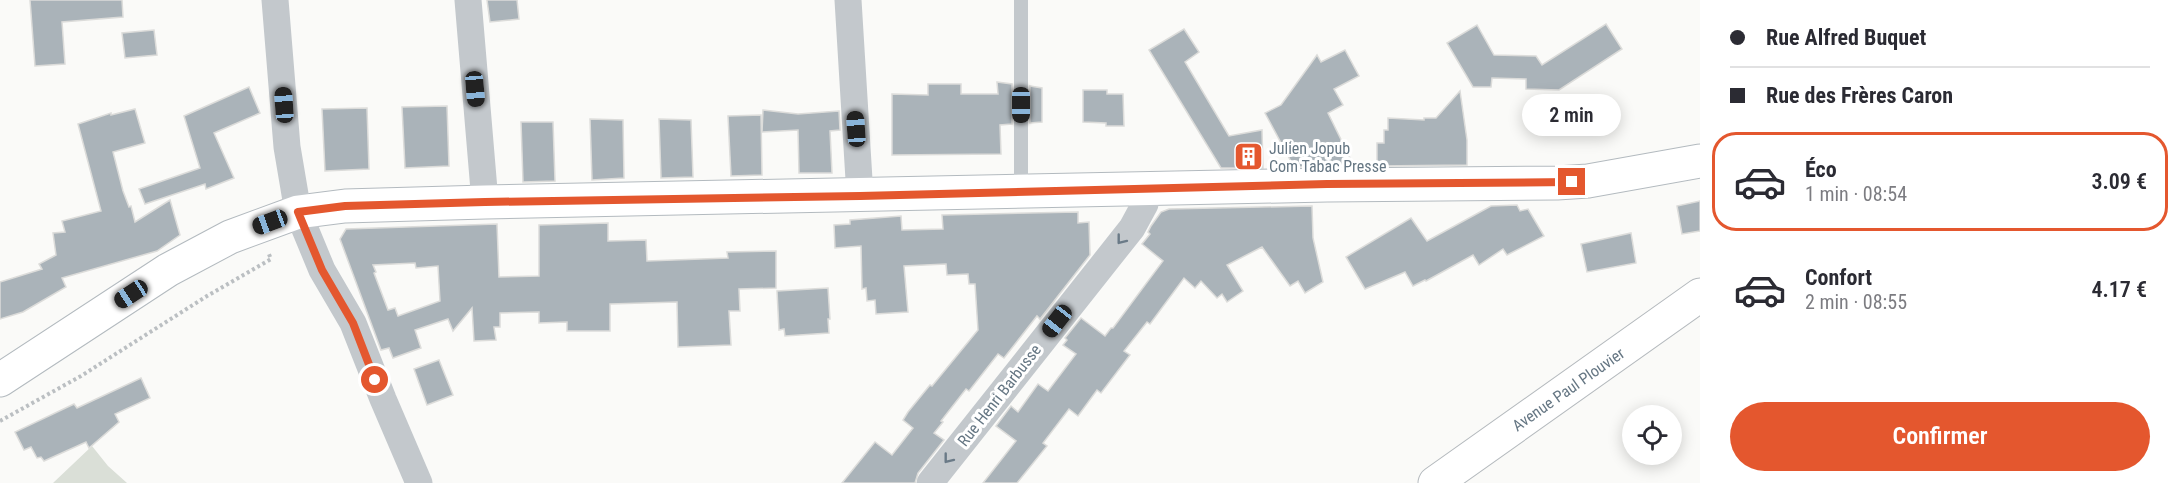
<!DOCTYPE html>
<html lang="fr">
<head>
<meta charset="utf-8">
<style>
  body { margin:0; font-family:"Roboto Condensed",sans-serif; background:#f2f2f3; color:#2b2b33; height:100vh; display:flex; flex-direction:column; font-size:22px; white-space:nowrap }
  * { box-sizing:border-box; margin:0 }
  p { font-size:20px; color:#7c7c81 }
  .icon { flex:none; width:33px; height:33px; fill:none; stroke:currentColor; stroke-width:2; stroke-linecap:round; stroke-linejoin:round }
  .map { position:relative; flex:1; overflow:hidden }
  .panel { display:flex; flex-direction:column; background:#fff; width:480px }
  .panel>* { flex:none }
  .banner { display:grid; align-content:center; height:132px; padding:0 30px; background:#fff }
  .buttons { position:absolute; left:1622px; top:405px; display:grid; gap:12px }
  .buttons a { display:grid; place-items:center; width:60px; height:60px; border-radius:50%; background:#fff; box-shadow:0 3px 15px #0003; font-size:30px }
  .end { position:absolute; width:27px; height:27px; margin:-14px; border:8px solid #e4572e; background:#fff; box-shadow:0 0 0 3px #fff }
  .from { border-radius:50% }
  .bubble { position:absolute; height:42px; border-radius:21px; background:#fff; box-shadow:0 3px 15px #0003; font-size:20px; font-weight:600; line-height:42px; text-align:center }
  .car { position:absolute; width:18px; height:36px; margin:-18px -9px; border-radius:8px; box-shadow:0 0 4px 2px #0007; background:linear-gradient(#222 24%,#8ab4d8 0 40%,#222 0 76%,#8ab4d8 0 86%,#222 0) }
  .banner b { display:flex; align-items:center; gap:21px; height:57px; font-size:22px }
  .banner b+b { border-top:2px solid #e1e1e2 }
  .banner i { width:15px; height:15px; background:#2b2b33 }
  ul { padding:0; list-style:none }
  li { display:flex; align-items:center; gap:18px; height:99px; margin:0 12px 9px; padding:0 18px; border:3px solid transparent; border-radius:24px }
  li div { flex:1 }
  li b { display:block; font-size:22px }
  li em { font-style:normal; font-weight:600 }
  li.current { border-color:#e4572e }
  li>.icon { width:54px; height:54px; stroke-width:1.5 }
  .primary-button { display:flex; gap:12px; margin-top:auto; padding:12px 30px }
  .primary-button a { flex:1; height:69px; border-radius:36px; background:#e4572e; color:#fff; font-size:24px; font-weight:600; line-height:69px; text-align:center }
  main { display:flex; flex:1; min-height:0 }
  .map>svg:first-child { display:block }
  .green { fill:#dadfd7 }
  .building { fill:#aab3b9; stroke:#dcdcda; stroke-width:1.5; fill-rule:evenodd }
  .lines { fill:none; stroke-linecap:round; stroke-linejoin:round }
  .secondary-casing { stroke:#b3babf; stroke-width:35 }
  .primary-casing { stroke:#b5babe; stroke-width:35 }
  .path { stroke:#bbbfc2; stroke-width:4; stroke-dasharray:3 3; stroke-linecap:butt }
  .lane { stroke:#c3c8cc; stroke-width:14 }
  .street { stroke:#c3c8cc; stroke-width:27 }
  .secondary { stroke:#fff; stroke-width:33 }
  .primary { stroke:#fff; stroke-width:33 }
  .oneway { stroke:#6a7a87 }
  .route { stroke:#e4572e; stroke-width:8 }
  .labels { text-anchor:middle; stroke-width:6; stroke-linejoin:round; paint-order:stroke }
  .poi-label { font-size:16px; fill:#657683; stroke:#fff; text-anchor:start }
  .street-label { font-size:16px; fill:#657683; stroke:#fff }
</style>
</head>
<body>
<main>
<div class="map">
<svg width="1700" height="483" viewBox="0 0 1700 483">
  <rect width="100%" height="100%" fill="#fafaf8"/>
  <polygon class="green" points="92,446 108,466 127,483 53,483"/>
  <g class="building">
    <polygon points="30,0 122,0 123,17 62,22 65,64 35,66"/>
    <polygon points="487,0 517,0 519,19 490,22"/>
    <polygon points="1606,24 1622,49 1559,90 1526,89 1526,79 1492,78 1491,87 1473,87 1447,43 1477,25 1494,55 1536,56 1542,65"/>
    <polygon points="1184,29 1199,52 1185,62 1229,136 1262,130 1263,168 1221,168 1149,50"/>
    <polygon points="154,30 157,55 125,58 122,33"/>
    <polygon points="1345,50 1359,76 1334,89 1343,105 1328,113 1354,166 1294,167 1265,113 1281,105 1317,55 1321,62"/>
    <polygon points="997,82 1012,84 1012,124 1000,125 1001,154 892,155 892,94 928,95 928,84 961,84 961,94 998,94"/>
    <polygon points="1030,86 1042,88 1042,122 1030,123"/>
    <polygon points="249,87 260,113 214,133 234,178 206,189 205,184 145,204 139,189 200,168 184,116"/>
    <polygon points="1083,90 1107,90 1107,94 1123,94 1124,126 1106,126 1106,123 1083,122"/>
    <polygon points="1460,91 1467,140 1467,165 1377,166 1377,143 1384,143 1384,130 1388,130 1388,118 1424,120 1424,118 1436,118"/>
    <polygon points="447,106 449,166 405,168 402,107"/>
    <polygon points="367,108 369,169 325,171 322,109"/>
    <polygon points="135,109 145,143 113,152 123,191 129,207 131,206 135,222 170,200 180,235 157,251 62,278 66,287 23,312 0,319 0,282 42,269 39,264 56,255 53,233 65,232 62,221 101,211 78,124 111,113 111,115"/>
    <polygon points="763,110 798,114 839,111 840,130 830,131 832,173 799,173 798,130 762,132"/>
    <polygon points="761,115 762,175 731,176 728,116"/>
    <polygon points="590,119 623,120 624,178 592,180"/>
    <polygon points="659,119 691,120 693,177 661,178"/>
    <polygon points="521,122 553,122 555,181 523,182"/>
    <polygon points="1700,201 1700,231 1682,234 1677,206"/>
    <polygon points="1517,205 1520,211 1528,209 1544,236 1507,255 1503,249 1479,265 1473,255 1426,281 1425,280 1413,286 1405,272 1365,289 1346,257 1411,218 1427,241 1491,206"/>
    <polygon points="1312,206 1313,238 1323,282 1305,293 1298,281 1290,286 1262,247 1227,265 1243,291 1227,302 1222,294 1217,298 1201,281 1195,288 1184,278 1150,324 1147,322 1124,351 1130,355 1101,393 1097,390 1078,416 1069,409 1043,443 1047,446 1017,483 983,483 1016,441 996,426 1011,406 1018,412 1038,384 1048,391 1076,354 1063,345 1067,340 1065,338 1081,318 1105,336 1111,328 1113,328 1163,261 1142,244 1150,234 1148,232 1151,226 1161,212 1169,209"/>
    <polygon points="1078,212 1078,223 1089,222 1090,255 1040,319 1037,316 1004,358 998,354 969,391 966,389 941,421 943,422 934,433 944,440 918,473 915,483 842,483 875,442 892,455 913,428 903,420 908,412 930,385 932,386 978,330 975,284 969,284 968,274 947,275 946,264 904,266 908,312 876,314 875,300 867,301 866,288 862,289 861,246 835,248 834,225 850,224 850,220 901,216 902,230 943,229 942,215"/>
    <path d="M608,223V241L646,240L647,261L728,258L727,252L776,251V288L739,289L740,311H729L731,345L678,347L677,302L610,304V331H567V322L539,323V312L500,313V327H494L496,340L474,341L472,308L453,331L448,319L415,330L421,348L393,358L389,348L381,350L340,239L346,229L497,224L499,277L539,276V225ZM415,263L416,268L438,266L440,301L398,316L395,308L388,310L374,273L376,272L373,265Z"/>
    <polygon points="1631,233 1636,263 1587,272 1581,244"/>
    <polygon points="828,288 830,319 828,319 829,333 785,336 784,329 779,330 777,291"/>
    <polygon points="439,360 453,395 427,405 414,369"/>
    <polygon points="141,378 150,398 115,414 119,422 89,448 86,442 44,461 41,457 37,458 31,447 24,450 15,432 74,404 77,408"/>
  </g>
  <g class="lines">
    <defs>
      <polyline id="secondary" points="0,380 168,270 230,237 298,212 345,206 485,202 1327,185 1557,183 1588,181 1700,161"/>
      <polyline id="primary" points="1435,483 1700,295"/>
    </defs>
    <use href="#secondary" class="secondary-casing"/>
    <use href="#primary" class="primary-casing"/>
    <polyline class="path" points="0,421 81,376 207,296 271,259 268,252"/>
    <polyline class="lane" points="1021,0 1021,191"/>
    <g class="street">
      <polyline points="275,0 287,147 298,212 322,270 353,323 383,399 419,483"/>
      <polyline points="468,0 485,202"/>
      <polyline points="848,0 860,196"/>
      <polyline points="930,483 1132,228 1145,204 1146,189"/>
    </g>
    <use href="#secondary" class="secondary"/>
    <use href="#primary" class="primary"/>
  </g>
  <defs><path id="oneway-chevron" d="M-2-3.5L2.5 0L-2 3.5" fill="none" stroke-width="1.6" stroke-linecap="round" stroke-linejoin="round" transform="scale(1.5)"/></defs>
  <g class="oneway">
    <use href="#oneway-chevron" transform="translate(1121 240) rotate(128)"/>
    <use href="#oneway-chevron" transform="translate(948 459) rotate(128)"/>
  </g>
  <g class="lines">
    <polyline class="route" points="375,380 353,323 322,270 298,212 345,206 485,202 860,196 1327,184 1572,182"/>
  </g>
  <defs>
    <symbol id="building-square" viewBox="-11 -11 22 22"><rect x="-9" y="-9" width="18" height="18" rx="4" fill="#e4572e" stroke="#fff"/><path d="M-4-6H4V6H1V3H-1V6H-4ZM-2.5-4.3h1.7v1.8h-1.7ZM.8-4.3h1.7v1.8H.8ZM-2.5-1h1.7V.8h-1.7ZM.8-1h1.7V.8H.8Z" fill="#fff"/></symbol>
  </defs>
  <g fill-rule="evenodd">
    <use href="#building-square" x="1232" y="140" width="33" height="33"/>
  </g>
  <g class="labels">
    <g class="poi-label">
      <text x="1269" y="154">Julien Jopub<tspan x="1269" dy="18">Com Tabac Presse</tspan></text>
    </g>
    <g class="street-label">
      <text transform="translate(1568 389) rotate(-35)" y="6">Avenue Paul Plouvier</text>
      <text transform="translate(999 395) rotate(-52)" y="6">Rue Henri Barbusse</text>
    </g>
  </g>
</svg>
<div class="buttons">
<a><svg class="icon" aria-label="locate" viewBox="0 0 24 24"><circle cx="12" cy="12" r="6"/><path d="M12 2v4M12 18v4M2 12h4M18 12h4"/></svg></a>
</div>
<i class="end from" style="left:375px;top:380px"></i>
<i class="end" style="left:1572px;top:182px"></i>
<div class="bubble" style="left:1522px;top:94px;width:99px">2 min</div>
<i class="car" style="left:475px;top:89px;rotate:175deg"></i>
<i class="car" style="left:284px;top:105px;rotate:356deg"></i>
<i class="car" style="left:1021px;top:105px;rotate:180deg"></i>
<i class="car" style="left:856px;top:129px;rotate:356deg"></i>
<i class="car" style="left:270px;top:222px;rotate:250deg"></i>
<i class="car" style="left:131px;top:294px;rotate:237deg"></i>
<i class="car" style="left:1057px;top:321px;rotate:218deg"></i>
</div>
<section class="panel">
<div class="banner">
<b><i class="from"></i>Rue Alfred Buquet</b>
<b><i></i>Rue des Frères Caron</b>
</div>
<ul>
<li class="current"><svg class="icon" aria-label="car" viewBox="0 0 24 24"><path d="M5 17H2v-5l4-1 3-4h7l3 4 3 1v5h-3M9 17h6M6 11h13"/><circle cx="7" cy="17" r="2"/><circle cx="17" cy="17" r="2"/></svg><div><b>Éco</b><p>1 min · 08:54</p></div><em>3.09 €</em></li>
<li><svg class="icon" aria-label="car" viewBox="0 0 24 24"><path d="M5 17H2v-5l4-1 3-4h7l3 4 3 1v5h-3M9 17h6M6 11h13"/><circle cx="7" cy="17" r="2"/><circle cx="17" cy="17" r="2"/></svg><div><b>Confort</b><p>2 min · 08:55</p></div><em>4.17 €</em></li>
</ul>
<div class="primary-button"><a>Confirmer</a></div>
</section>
</main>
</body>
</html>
